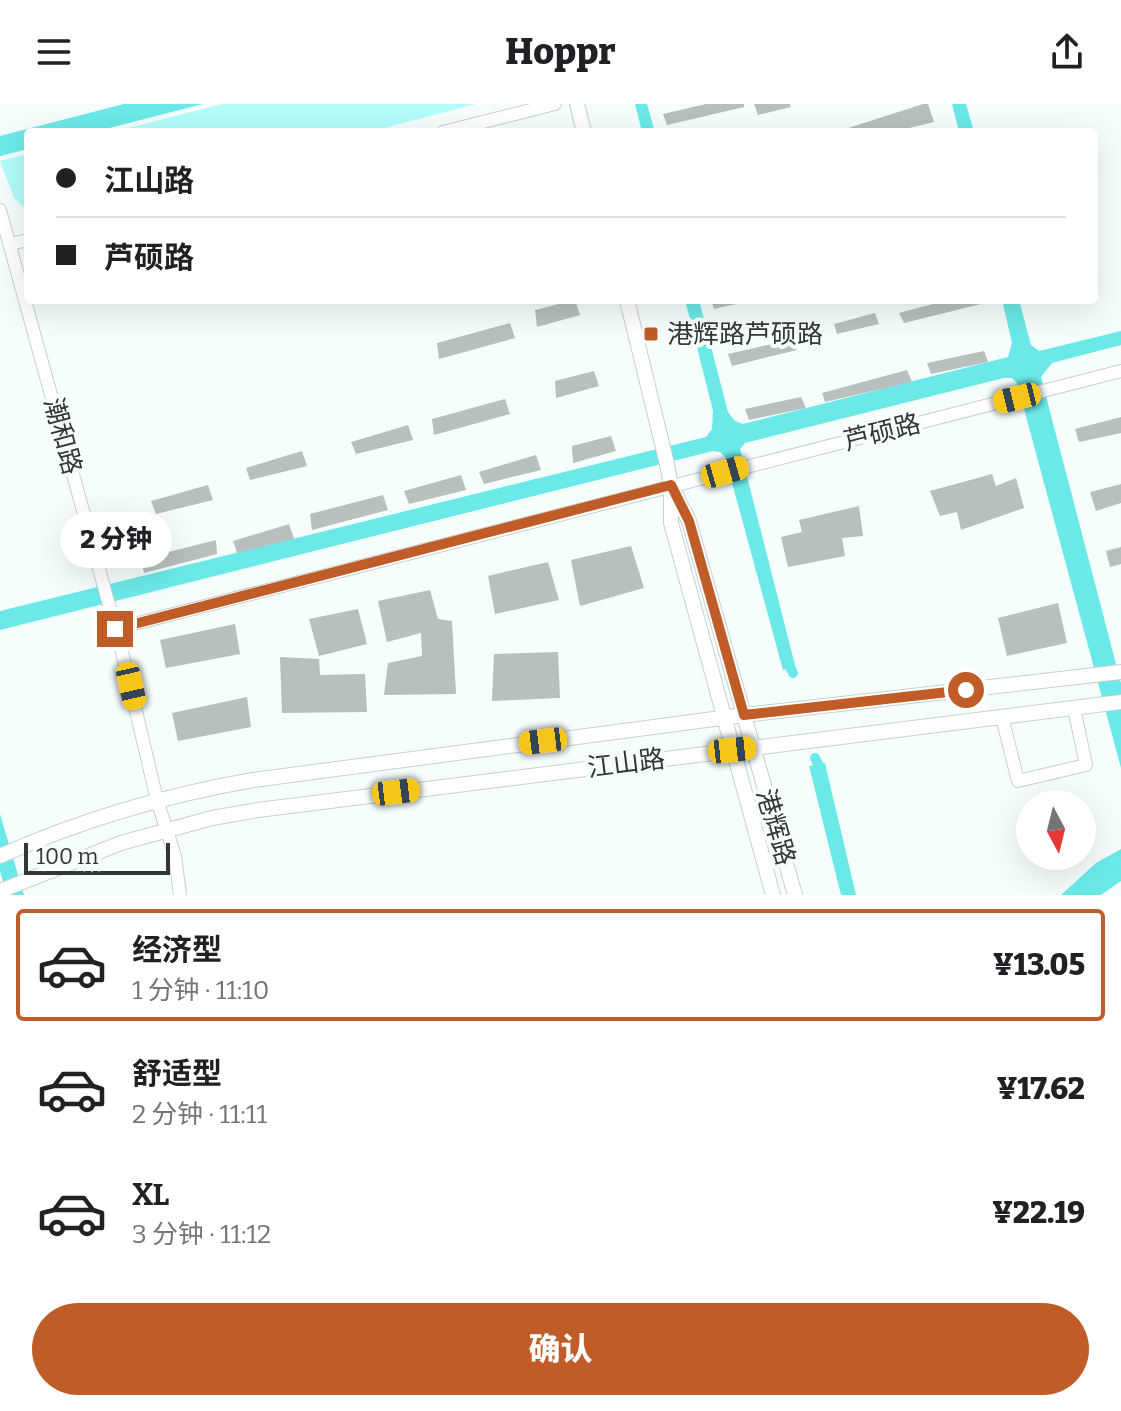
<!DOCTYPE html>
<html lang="zh">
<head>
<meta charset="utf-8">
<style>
  body { margin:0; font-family:Bitter,"Noto Sans SC",serif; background:#f6f6f6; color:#202124; height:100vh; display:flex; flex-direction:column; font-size:30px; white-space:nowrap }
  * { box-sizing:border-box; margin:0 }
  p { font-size:26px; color:#757577 }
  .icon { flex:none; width:44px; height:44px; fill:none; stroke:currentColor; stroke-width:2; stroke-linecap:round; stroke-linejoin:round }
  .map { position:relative; height:791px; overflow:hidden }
  .side { display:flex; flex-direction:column; background:#fff; flex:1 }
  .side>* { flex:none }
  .hud { position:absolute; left:24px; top:24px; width:1074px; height:176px; border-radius:8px; box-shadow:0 8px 32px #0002; display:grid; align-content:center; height:176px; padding:0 32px; background:#fff }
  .needle { width:52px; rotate:173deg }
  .fabs { position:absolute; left:1016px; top:686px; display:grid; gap:16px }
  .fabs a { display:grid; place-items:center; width:80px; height:80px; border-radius:50%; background:#fff; box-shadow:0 8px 32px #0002; font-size:40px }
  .scale { position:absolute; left:24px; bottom:20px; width:146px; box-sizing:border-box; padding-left:8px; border:4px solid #333737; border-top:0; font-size:22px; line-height:28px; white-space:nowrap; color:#333737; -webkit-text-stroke:6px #f5fefd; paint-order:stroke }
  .end { position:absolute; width:36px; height:36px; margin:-18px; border:10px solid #c05c27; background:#fff; box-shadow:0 0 0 4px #fff }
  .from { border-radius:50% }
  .bubble { position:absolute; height:56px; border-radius:28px; background:#fff; box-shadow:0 8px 32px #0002; font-size:26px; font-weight:800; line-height:56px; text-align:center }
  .car { position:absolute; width:24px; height:48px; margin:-24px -12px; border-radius:10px; box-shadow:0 0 6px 2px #0007; background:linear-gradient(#f5c518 24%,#345 0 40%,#f5c518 0 76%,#345 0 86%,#f5c518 0) }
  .hud b { display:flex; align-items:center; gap:28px; height:76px; font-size:30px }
  .hud b+b { border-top:2px solid #e0e0e0 }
  .hud i { width:20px; height:20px; background:#202124 }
  ul { padding:14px 0 0; list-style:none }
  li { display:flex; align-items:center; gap:24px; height:112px; margin:0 16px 12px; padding:0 16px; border:4px solid transparent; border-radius:8px }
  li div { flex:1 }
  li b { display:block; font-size:30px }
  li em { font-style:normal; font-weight:800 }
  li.active { border-color:#c05c27 }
  li>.icon { width:72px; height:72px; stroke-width:1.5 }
  .primary-button { display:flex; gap:16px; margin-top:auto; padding:16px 32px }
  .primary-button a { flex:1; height:92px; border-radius:48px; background:#c05c27; color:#fff; font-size:32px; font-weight:800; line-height:92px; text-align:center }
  header { display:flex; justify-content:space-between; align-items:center; height:104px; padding:0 32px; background:#fff; font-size:36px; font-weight:800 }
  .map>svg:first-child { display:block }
  .green { fill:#b3fcfb }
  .water { fill:#6be9e9 }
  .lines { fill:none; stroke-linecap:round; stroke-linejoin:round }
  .canal { stroke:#6be9e9; stroke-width:10 }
  .building { fill:#b7bfbf }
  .minor-casing { stroke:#c7cfcf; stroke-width:14 }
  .major-casing { stroke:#c7cfcf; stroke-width:16 }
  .minor { stroke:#fff; stroke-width:12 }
  .major { stroke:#fff; stroke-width:14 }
  .route { stroke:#c05c27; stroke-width:10 }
  .poi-dot { fill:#c05c27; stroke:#f5fefd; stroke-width:3 }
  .labels { text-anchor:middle; stroke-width:8; stroke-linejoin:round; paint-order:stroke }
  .poi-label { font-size:26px; fill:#333737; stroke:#f5fefd; text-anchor:start }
  .street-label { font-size:26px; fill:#333737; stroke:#f5fefd }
</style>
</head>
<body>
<header><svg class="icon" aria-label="menu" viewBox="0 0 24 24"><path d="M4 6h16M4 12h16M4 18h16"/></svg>Hoppr<svg class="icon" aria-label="share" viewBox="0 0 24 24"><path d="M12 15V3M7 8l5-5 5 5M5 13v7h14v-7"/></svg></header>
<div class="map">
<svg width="1121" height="791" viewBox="0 0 1121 791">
  <rect width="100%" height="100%" fill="#f5fefd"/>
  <g class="green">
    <polygon points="222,0 476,0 369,28 113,28"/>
    <polygon points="28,50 28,107 14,94 0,57"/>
  </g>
  <g class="water">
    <polygon points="124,0 203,0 94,28 28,28 28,45 0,52 0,32"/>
    <polygon points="635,0 647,0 655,28 642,28"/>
    <polygon points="952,0 966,0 974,28 959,28"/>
    <polygon points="685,196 699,196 728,308 735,317 743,320 1008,253 1012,239 1002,196 1019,196 1031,241 1039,247 1121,227 1121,241 1052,259 1041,273 1121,579 1121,664 1017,279 1012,274 1004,274 745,339 740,345 795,561 783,566 725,353 720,348 713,347 0,526 0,507 706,333 712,325 713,307"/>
    <polygon points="825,659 856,791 841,791 809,662"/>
    <polygon points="0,710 24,791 7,791 0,767"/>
    <polygon points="1121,745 1121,777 1101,791 1061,791 1096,759"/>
  </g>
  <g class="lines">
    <g class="canal">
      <polyline points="790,563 793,569"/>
      <polyline points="815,654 818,660"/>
    </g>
  </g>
  <g class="building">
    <polygon points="706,0 744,0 744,3 667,21 663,10"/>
    <polygon points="754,0 790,0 791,3 758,11"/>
    <polygon points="923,0 928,0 934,18 893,28 836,28"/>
    <polygon points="575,196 580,211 537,223 535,206"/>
    <polygon points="711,196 740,196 740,199 714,205"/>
    <polygon points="948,196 985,196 985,199 904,219 899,209"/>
    <polygon points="875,209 879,220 837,230 834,220"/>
    <polygon points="510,219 515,234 439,255 437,239"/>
    <polygon points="793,235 797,246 732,262 728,250"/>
    <polygon points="984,247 988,258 931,270 927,259"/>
    <polygon points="907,266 912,278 825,298 822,289"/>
    <polygon points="594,267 599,282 556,294 555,277"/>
    <polygon points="801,293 806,304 749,316 745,305"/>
    <polygon points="505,295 510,310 434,331 432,315"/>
    <polygon points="1121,313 1121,329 1079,338 1075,325"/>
    <polygon points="408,321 413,336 356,350 351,338"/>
    <polygon points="611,332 616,347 573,359 572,342"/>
    <polygon points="302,347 307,362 250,376 246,364"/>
    <polygon points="536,351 541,366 484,380 479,368"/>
    <polygon points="992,370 996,382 1016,374 1024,404 961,426 957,408 940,412 930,387"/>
    <polygon points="461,371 466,386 409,400 404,387"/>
    <polygon points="1121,380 1121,399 1096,407 1090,388"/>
    <polygon points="208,381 213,396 156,410 151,397"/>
    <polygon points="383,391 388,406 312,426 310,410"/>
    <polygon points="859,402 863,432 842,434 845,452 788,463 781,433 802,428 799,416"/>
    <polygon points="289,420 294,435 237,449 233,437"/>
    <polygon points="216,436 217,450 144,469 141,455"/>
    <polygon points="631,442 644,484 580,502 571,456"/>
    <polygon points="1121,443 1121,460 1110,463 1106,447"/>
    <polygon points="548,458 559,496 495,510 488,472"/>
    <polygon points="430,486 438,515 452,517 456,590 384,591 388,559 422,552 421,529 387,538 378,497"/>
    <polygon points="1058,499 1067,539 1007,552 998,514"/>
    <polygon points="358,505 367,540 319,552 309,515"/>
    <polygon points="235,520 240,550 166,564 160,536"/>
    <polygon points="558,548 560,594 492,597 494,550"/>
    <polygon points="280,553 319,555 320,571 365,570 367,608 282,609"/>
    <polygon points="247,593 251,623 178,637 172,609"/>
  </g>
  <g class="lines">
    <defs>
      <g id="minor">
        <polyline points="443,28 555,0"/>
        <polyline points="0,106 122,548 157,696 175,752 180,791"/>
        <polyline points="11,140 28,136"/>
        <polyline points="115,525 1121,267"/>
        <polyline points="1002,613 1018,677 1086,661 1074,604"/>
      </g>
      <g id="major">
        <polyline points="577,0 584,28"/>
        <polyline points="627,196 667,360 671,381 671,419 773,791"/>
        <polyline points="673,386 689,417 795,791"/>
        <path d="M0,752C81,716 166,691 253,676L744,611L1121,568"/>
        <polyline points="0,787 121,739 212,714 258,706 1121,598"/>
      </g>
    </defs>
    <use href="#minor" class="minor-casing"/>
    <use href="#major" class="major-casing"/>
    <use href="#minor" class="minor"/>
    <use href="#major" class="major"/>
  </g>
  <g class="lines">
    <polyline class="route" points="115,525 671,381 689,417 744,611 966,586"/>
  </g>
  <rect class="poi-dot" x="643" y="222" width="16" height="16" rx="4"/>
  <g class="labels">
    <g class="poi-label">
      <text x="667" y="239">港辉路芦硕路</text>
    </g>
    <g class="street-label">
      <text transform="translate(882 328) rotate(-14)" y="9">芦硕路</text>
      <text transform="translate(63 332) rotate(75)" y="9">潮和路</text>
      <text transform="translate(626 659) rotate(-7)" y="9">江山路</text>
      <text transform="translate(776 723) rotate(74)" y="9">港辉路</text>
    </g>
  </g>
</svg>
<div class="fabs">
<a><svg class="needle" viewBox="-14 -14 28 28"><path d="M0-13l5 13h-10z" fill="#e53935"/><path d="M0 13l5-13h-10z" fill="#757577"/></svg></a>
</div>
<div class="scale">100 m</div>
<i class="end from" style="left:966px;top:586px"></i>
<i class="end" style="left:115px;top:525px"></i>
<div class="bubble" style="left:60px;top:408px;width:112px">2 分钟</div>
<i class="car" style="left:1017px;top:294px;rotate:256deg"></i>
<i class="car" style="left:725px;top:368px;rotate:74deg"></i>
<i class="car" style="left:131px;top:582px;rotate:167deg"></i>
<i class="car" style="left:543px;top:637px;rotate:263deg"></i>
<i class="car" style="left:732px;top:646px;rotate:84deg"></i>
<i class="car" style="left:396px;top:688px;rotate:83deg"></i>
<div class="hud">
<b><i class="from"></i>江山路</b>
<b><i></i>芦硕路</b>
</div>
</div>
<section class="side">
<ul>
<li class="active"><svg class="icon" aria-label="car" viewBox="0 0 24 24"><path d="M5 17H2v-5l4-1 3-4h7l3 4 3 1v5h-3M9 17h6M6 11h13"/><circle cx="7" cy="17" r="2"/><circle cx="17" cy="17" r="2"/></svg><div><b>经济型</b><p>1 分钟 · 11:10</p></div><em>¥13.05</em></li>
<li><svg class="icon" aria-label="car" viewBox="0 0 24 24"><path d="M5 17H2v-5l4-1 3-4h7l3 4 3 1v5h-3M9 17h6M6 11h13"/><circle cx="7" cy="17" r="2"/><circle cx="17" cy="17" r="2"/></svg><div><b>舒适型</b><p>2 分钟 · 11:11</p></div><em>¥17.62</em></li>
<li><svg class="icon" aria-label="car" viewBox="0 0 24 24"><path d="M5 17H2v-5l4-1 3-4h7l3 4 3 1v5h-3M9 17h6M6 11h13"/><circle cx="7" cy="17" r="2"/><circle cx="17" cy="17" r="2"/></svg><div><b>XL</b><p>3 分钟 · 11:12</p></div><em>¥22.19</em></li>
</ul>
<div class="primary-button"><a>确认</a></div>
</section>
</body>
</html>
